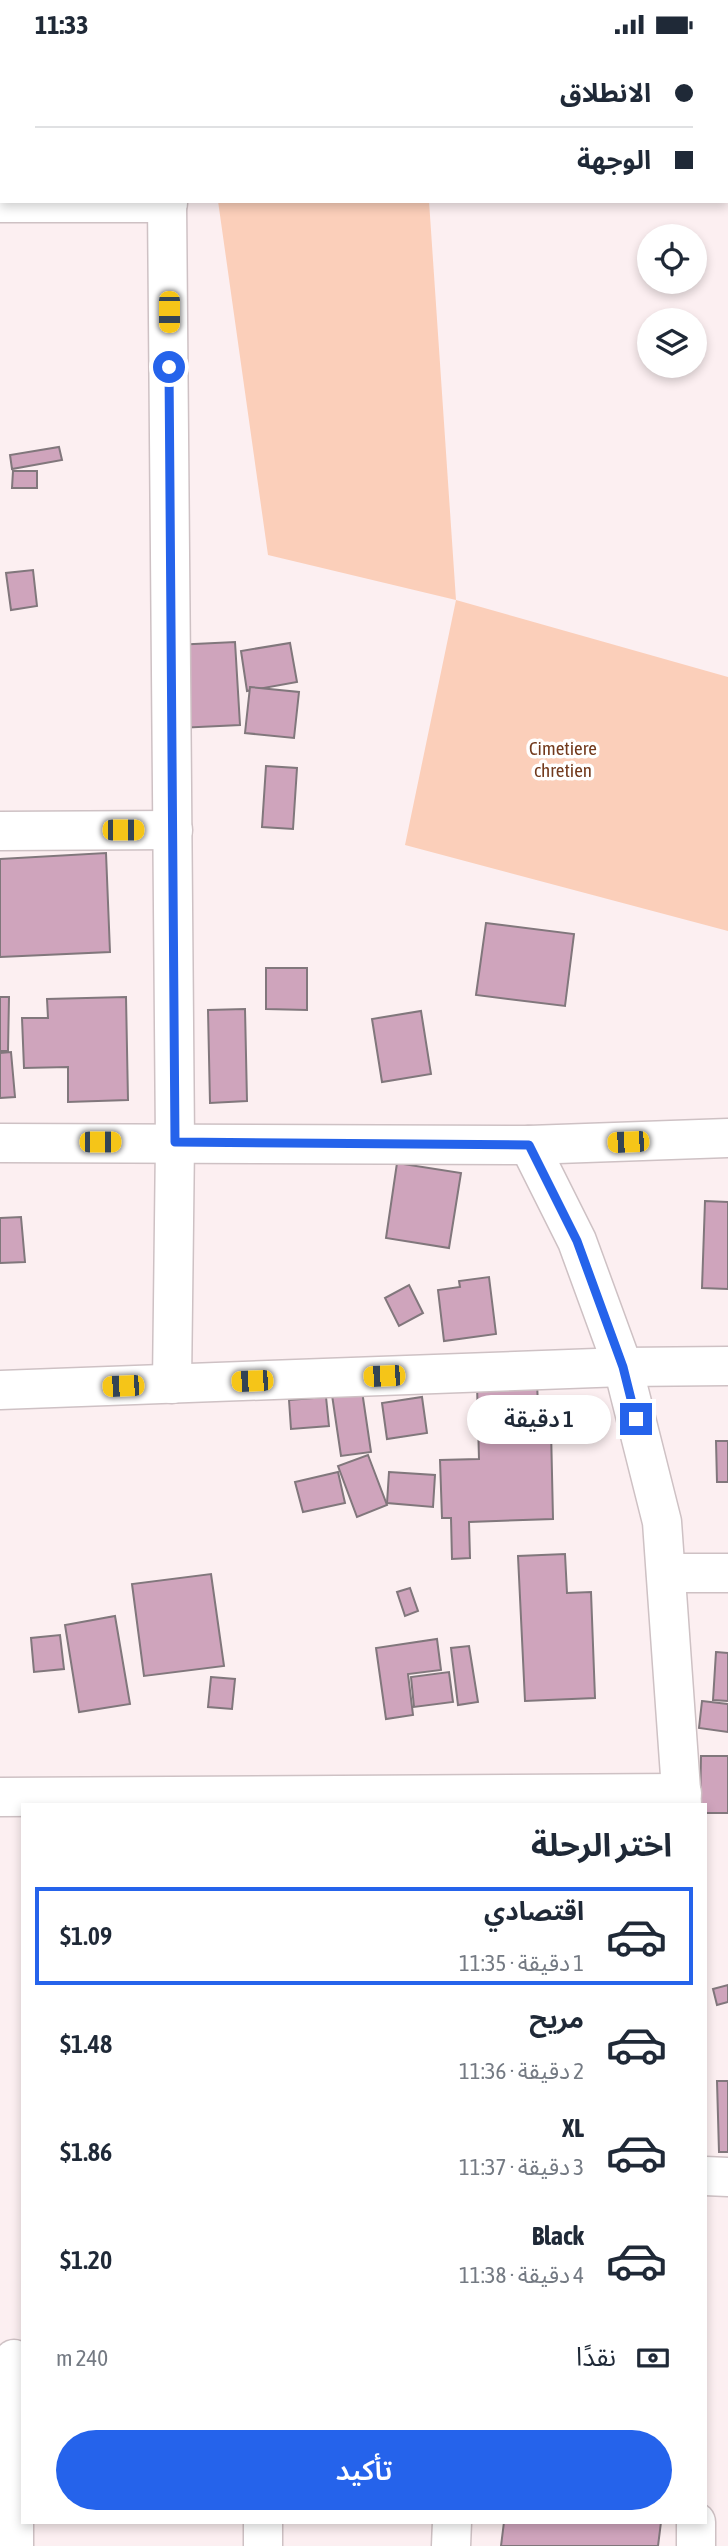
<!DOCTYPE html>
<html lang="ar">
<head>
<meta charset="utf-8">
<style>
  body { margin:0; font-family:"Asap Condensed","Noto Sans Arabic",sans-serif; background:#f6f6f7; color:#1f2937; direction:rtl; height:100vh; display:flex; flex-direction:column; font-size:26px; white-space:nowrap }
  * { box-sizing:border-box; margin:0 }
  p { font-size:23px; color:#747a83 }
  .icon { flex:none; width:38px; height:38px; fill:none; stroke:currentColor; stroke-width:2; stroke-linecap:round; stroke-linejoin:round }
  .map { position:relative; flex:1; overflow:hidden; direction:ltr }
  .sheet { position:absolute; left:21px; top:1754px; width:686px; height:721px; display:flex; flex-direction:column; background:#fff; border-radius:0px; box-shadow:0 4px 10px #0003; direction:rtl }
  .sheet>* { flex:none }
  .top-card { position:absolute; left:0px; top:0px; width:728px; height:154px; box-shadow:0 4px 10px #0003; direction:rtl; display:grid; align-content:center; height:154px; padding:0 35px; background:#fff }
  .controls { position:absolute; left:637px; top:175px; display:grid; gap:14px }
  .controls a { display:grid; place-items:center; width:70px; height:70px; border-radius:50%; background:#fff; box-shadow:0 4px 10px #0003; font-size:35px }
  .end { position:absolute; width:32px; height:32px; margin:-16px; border:9px solid #2563eb; background:#fff; box-shadow:0 0 0 4px #fff }
  .from { border-radius:50% }
  .bubble { position:absolute; height:49px; border-radius:24px; background:#fff; box-shadow:0 4px 10px #0003; font-size:23px; font-weight:600; line-height:49px; text-align:center; direction:rtl }
  .car { position:absolute; width:21px; height:42px; margin:-21px -10px; border-radius:9px; box-shadow:0 0 5px 2px #0007; background:linear-gradient(#f5c518 24%,#345 0 40%,#f5c518 0 76%,#345 0 86%,#f5c518 0) }
  .top-card b { display:flex; align-items:center; gap:24px; height:66px; font-size:26px }
  .top-card b+b { border-top:2px solid #e0e1e3 }
  .top-card i { width:18px; height:18px; background:#1f2937 }
  ul { padding:0; list-style:none }
  li { display:flex; align-items:center; gap:21px; height:98px; margin:0 14px 10px; padding:0 21px; border:4px solid transparent; border-radius:0px }
  li div { flex:1 }
  li b { display:block; font-size:26px }
  li em { font-style:normal; font-weight:600 }
  li.on { border-color:#2563eb }
  li>.icon { width:63px; height:63px; stroke-width:1.5 }
  h2 { padding:0 35px; font-size:32px; line-height:84px }
  .pay { display:flex; align-items:center; gap:18px; height:77px; padding:0 35px; font-size:26px }
  .pay p { margin-inline-start:auto }
  .primary-button { display:flex; gap:14px; margin-top:auto; padding:14px 35px }
  .primary-button a { flex:1; height:80px; border-radius:42px; background:#2563eb; color:#fff; font-size:28px; font-weight:600; line-height:80px; text-align:center }
  .status { display:flex; justify-content:space-between; align-items:center; height:49px; padding:0 35px; background:#fff; direction:ltr }
  .status svg { height:19px; fill:currentColor }
  .map>svg:first-child { display:block }
  .green { fill:#fbcfba }
  .building { fill:#cfa4bc; stroke:#81777c; stroke-width:2 }
  .lines { fill:none; stroke-linecap:round; stroke-linejoin:round }
  .street-casing { stroke:#cec1c4; stroke-width:41 }
  .street { stroke:#fff; stroke-width:38 }
  .route { stroke:#2563eb; stroke-width:9 }
  .labels { text-anchor:middle; stroke-width:7; stroke-linejoin:round; paint-order:stroke }
  .park-label { font-size:19px; fill:#723a1d; stroke:#fff }
</style>
</head>
<body>
<div class="status"><b>11:33</b><svg viewBox="0 0 49 12"><path d="M0 12V9h3v3zM5 12V6h3v6zM10 12V3h3v9zM15 12V0h3v12zM26 1h20v11H26zM47 4h2v5h-2z"/></svg></div>
<div class="map">
<svg width="728" height="2497" viewBox="0 0 728 2497">
  <rect width="100%" height="100%" fill="#fceff1"/>
  <g class="green">
    <polygon points="167,0 404,0 404,2 168,2"/>
    <polygon points="218,152 429,152 456,551 728,628 728,882 405,796 456,551 268,506"/>
  </g>
  <g class="building">
    <polygon points="59,398 62,411 12,420 10,406"/>
    <polygon points="13,422 37,422 37,439 12,439"/>
    <polygon points="33,521 37,557 11,561 6,524"/>
    <polygon points="235,593 240,676 178,679 174,596"/>
    <polygon points="290,594 297,633 247,642 241,602"/>
    <polygon points="250,638 299,643 294,689 245,684"/>
    <polygon points="266,717 297,719 293,780 262,778"/>
    <polygon points="106,804 110,903 0,908 0,810"/>
    <polygon points="486,874 574,885 565,957 476,946"/>
    <polygon points="266,919 307,919 307,961 266,960"/>
    <polygon points="0,948 9,948 8,1002 0,1002"/>
    <polygon points="126,948 128,1051 68,1053 68,1018 24,1019 22,969 48,969 47,950"/>
    <polygon points="245,960 247,1052 210,1054 208,961"/>
    <polygon points="421,962 431,1025 382,1033 372,970"/>
    <polygon points="11,1003 15,1048 0,1049 0,1004"/>
    <polygon points="397,1114 461,1124 449,1199 386,1189"/>
    <polygon points="705,1152 728,1153 728,1240 702,1239"/>
    <polygon points="21,1168 25,1213 0,1214 0,1169"/>
    <polygon points="489,1228 496,1285 444,1292 438,1241 460,1238 459,1232"/>
    <polygon points="409,1236 423,1264 399,1277 385,1249"/>
    <polygon points="537,1333 539,1381 551,1380 553,1470 469,1473 470,1509 452,1510 451,1469 442,1469 440,1411 479,1410 477,1336"/>
    <polygon points="362,1342 371,1403 341,1407 332,1346"/>
    <polygon points="326,1348 329,1377 291,1380 289,1351"/>
    <polygon points="422,1348 427,1384 387,1390 382,1354"/>
    <polygon points="716,1392 728,1392 728,1433 717,1433"/>
    <polygon points="368,1406 387,1456 357,1468 338,1417"/>
    <polygon points="338,1423 345,1454 303,1463 295,1433"/>
    <polygon points="389,1423 435,1426 433,1458 387,1454"/>
    <polygon points="565,1505 567,1544 591,1543 595,1649 525,1652 518,1507"/>
    <polygon points="211,1525 224,1617 144,1627 132,1535"/>
    <polygon points="410,1539 418,1562 405,1567 397,1543"/>
    <polygon points="115,1567 130,1655 79,1663 65,1576"/>
    <polygon points="60,1586 64,1620 34,1623 31,1589"/>
    <polygon points="437,1590 441,1621 408,1625 413,1666 386,1670 376,1599"/>
    <polygon points="469,1597 478,1653 458,1656 451,1599"/>
    <polygon points="716,1603 728,1604 728,1652 713,1651"/>
    <polygon points="449,1623 453,1653 414,1658 411,1628"/>
    <polygon points="211,1628 235,1630 232,1660 208,1658"/>
    <polygon points="702,1652 728,1655 728,1683 699,1679"/>
    <polygon points="701,1707 728,1707 728,1764 705,1764 705,1755 700,1755"/>
    <polygon points="728,1936 728,1953 717,1956 713,1940"/>
    <polygon points="717,2032 728,2032 728,2103 719,2103"/>
    <polygon points="504,2473 661,2473 658,2497 501,2497"/>
  </g>
  <g class="lines">
    <defs>
      <g id="street">
        <polyline points="87,0 88,2"/>
        <polyline points="167,152 175,1093 172,1335"/>
        <polyline points="0,154 168,154"/>
        <polyline points="0,782 173,781"/>
        <polyline points="0,1094 529,1096 728,1089"/>
        <polyline points="529,1096 577,1192 623,1318 662,1473 682,1755"/>
        <polyline points="0,1341 623,1318 728,1317"/>
        <polyline points="666,1524 728,1524"/>
        <polyline points="0,1748 682,1744"/>
        <polyline points="705,2127 728,2128"/>
        <polyline points="263,2473 263,2497"/>
        <polyline points="696,2473 696,2497"/>
        <polyline points="14,2497 14,2310"/>
        <polyline points="451,2497 452,2473"/>
      </g>
    </defs>
    <use href="#street" class="street-casing"/>
    <use href="#street" class="street"/>
  </g>
  <g class="lines">
    <polyline class="route" points="169,318 175,1093 529,1096 577,1192 623,1318 636,1370"/>
  </g>
  <g class="labels">
    <g class="park-label">
      <text x="563" y="706">Cimetiere<tspan x="563" dy="22">chretien</tspan></text>
    </g>
  </g>
</svg>
<div class="controls">
<a><svg class="icon" aria-label="locate" viewBox="0 0 24 24"><circle cx="12" cy="12" r="6"/><path d="M12 2v4M12 18v4M2 12h4M18 12h4"/></svg></a>
<a><svg class="icon" aria-label="layers" viewBox="0 0 24 24"><path d="M12 4l9 5-9 5-9-5zM3 14l9 5 9-5"/></svg></a>
</div>
<i class="end from" style="left:169px;top:318px"></i>
<i class="end" style="left:636px;top:1370px"></i>
<div class="bubble" style="left:467px;top:1346px;width:144px">1 دقيقة</div>
<i class="car" style="left:169px;top:263px;rotate:180deg"></i>
<i class="car" style="left:123px;top:781px;rotate:90deg"></i>
<i class="car" style="left:100px;top:1093px;rotate:90deg"></i>
<i class="car" style="left:628px;top:1093px;rotate:268deg"></i>
<i class="car" style="left:384px;top:1327px;rotate:268deg"></i>
<i class="car" style="left:252px;top:1332px;rotate:268deg"></i>
<i class="car" style="left:123px;top:1337px;rotate:268deg"></i>
<div class="top-card">
<b><i class="from"></i>الانطلاق</b>
<b><i></i>الوجهة</b>
</div>
<section class="sheet">
<h2>اختر الرحلة</h2>
<ul>
<li class="on"><svg class="icon" aria-label="car" viewBox="0 0 24 24"><path d="M5 17H2v-5l4-1 3-4h7l3 4 3 1v5h-3M9 17h6M6 11h13"/><circle cx="7" cy="17" r="2"/><circle cx="17" cy="17" r="2"/></svg><div><b>اقتصادي</b><p>1 دقيقة · 11:35</p></div><em>$1.09</em></li>
<li><svg class="icon" aria-label="car" viewBox="0 0 24 24"><path d="M5 17H2v-5l4-1 3-4h7l3 4 3 1v5h-3M9 17h6M6 11h13"/><circle cx="7" cy="17" r="2"/><circle cx="17" cy="17" r="2"/></svg><div><b>مريح</b><p>2 دقيقة · 11:36</p></div><em>$1.48</em></li>
<li><svg class="icon" aria-label="car" viewBox="0 0 24 24"><path d="M5 17H2v-5l4-1 3-4h7l3 4 3 1v5h-3M9 17h6M6 11h13"/><circle cx="7" cy="17" r="2"/><circle cx="17" cy="17" r="2"/></svg><div><b>XL</b><p>3 دقيقة · 11:37</p></div><em>$1.86</em></li>
<li><svg class="icon" aria-label="car" viewBox="0 0 24 24"><path d="M5 17H2v-5l4-1 3-4h7l3 4 3 1v5h-3M9 17h6M6 11h13"/><circle cx="7" cy="17" r="2"/><circle cx="17" cy="17" r="2"/></svg><div><b>Black</b><p>4 دقيقة · 11:38</p></div><em>$1.20</em></li>
</ul>
<div class="pay"><svg class="icon" aria-label="cash" viewBox="0 0 24 24"><path d="M3 7h18v10H3z"/><circle cx="12" cy="12" r="2"/></svg>نقدًا<p>240 m</p></div>
<div class="primary-button"><a>تأكيد</a></div>
</section>
</div>
</body>
</html>
